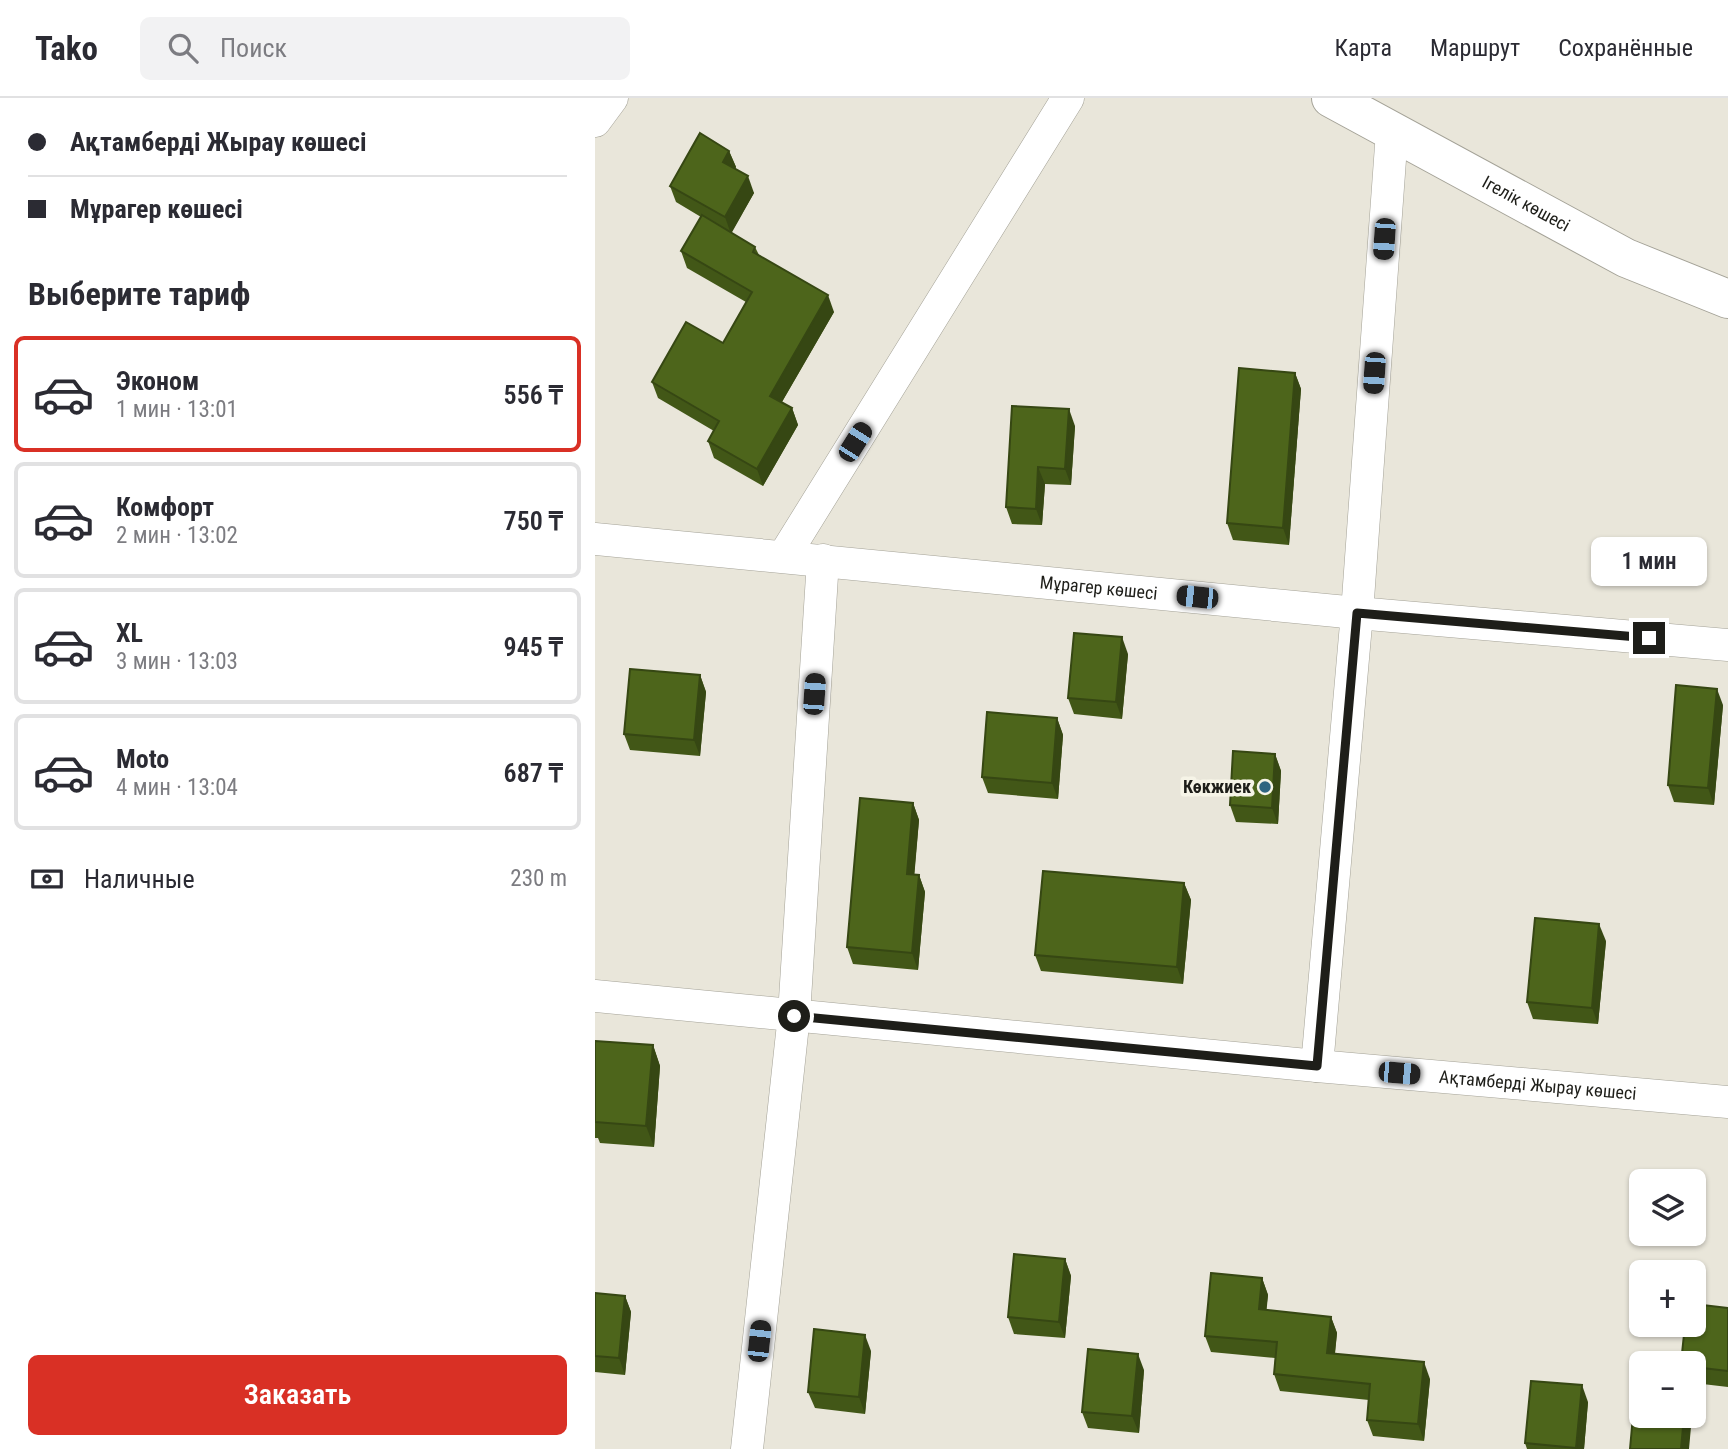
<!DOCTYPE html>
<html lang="ru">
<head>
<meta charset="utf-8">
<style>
  body { margin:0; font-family:"Roboto Condensed",sans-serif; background:#f2f2f3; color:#2b2b33; height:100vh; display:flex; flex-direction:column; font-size:26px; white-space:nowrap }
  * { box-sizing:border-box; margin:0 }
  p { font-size:23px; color:#7c7c81 }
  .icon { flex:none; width:38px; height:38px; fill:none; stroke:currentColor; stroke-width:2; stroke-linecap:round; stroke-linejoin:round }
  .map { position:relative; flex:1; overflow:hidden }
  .drawer { display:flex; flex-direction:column; background:#fff; width:595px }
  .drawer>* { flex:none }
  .guide { display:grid; align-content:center; height:154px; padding:0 28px; background:#fff }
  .buttons { position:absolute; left:1034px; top:1071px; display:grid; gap:14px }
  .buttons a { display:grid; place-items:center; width:77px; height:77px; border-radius:10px; background:#fff; box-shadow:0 2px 5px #0004; font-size:35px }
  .end { position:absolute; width:32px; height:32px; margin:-16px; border:9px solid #1e1e19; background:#fff; box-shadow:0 0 0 4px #fff }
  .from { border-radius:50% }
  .bubble { position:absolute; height:49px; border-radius:10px; background:#fff; box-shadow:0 2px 5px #0004; font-size:23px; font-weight:600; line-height:49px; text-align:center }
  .car { position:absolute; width:21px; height:42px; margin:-21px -10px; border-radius:9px; box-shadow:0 0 5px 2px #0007; background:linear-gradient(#222 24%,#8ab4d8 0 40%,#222 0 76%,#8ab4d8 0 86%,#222 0) }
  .guide b { display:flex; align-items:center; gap:24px; height:66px; font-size:26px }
  .guide b+b { border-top:2px solid #e1e1e2 }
  .guide i { width:18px; height:18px; background:#2b2b33 }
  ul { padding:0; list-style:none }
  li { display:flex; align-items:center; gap:21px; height:116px; margin:0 14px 10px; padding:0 14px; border:4px solid #e1e1e2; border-radius:10px }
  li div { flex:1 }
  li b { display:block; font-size:26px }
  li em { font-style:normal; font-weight:600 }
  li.active { border-color:#d93025 }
  li>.icon { width:63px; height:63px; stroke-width:1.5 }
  h2 { padding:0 28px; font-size:32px; line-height:84px }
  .pay { display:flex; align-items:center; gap:18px; height:77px; padding:0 28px; font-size:26px }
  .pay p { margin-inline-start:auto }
  .cta { display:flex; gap:14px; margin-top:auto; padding:14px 28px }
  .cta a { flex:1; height:80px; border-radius:10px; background:#d93025; color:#fff; font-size:28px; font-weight:600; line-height:80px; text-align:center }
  header { display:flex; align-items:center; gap:42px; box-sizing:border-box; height:98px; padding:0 35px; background:#fff; border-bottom:2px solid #e1e1e2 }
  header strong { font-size:33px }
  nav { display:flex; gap:38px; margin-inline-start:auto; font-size:24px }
  .search { width:490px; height:63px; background:#f2f2f3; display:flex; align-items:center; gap:18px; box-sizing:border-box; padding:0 24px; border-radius:10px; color:#7c7c81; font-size:26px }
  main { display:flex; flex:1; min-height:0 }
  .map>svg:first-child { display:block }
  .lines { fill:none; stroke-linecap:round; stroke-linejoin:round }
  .street-casing { stroke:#a4a297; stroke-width:33 }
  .secondary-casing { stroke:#a4a297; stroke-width:40 }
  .street { stroke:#fff; stroke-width:32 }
  .secondary { stroke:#fff; stroke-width:38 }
  .wall { fill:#425717 }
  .shaded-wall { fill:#364713 }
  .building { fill:#4d651b; stroke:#364713; stroke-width:2 }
  .route { stroke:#1e1e19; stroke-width:9 }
  .poi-dot { fill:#2f6580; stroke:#f6f4e7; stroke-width:2.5 }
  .labels { text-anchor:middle; stroke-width:7; stroke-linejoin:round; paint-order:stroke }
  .street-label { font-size:18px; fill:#1e1e19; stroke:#f6f4e7 }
  .poi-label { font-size:18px; font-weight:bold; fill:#1e1e19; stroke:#f6f4e7; text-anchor:end }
</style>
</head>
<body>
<header>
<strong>Tako</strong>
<div class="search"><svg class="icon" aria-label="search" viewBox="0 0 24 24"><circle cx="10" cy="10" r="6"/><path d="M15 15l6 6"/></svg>Поиск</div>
<nav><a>Карта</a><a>Маршрут</a><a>Сохранённые</a></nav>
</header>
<main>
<section class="drawer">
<div class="guide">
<b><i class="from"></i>Ақтамберді Жырау көшесі</b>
<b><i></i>Мұрагер көшесі</b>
</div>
<h2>Выберите тариф</h2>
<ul>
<li class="active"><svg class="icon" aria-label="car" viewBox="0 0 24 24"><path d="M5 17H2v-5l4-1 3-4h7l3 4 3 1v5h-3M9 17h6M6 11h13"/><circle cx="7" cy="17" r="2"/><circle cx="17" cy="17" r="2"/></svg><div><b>Эконом</b><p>1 мин · 13:01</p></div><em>556 ₸</em></li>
<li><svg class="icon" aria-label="car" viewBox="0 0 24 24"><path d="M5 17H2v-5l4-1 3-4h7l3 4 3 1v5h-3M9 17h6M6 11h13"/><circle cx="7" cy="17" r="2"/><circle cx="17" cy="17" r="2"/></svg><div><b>Комфорт</b><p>2 мин · 13:02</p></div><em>750 ₸</em></li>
<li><svg class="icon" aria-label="car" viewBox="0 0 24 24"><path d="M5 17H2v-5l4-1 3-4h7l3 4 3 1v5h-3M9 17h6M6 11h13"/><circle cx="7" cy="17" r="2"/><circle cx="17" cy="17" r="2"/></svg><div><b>XL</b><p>3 мин · 13:03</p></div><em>945 ₸</em></li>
<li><svg class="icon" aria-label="car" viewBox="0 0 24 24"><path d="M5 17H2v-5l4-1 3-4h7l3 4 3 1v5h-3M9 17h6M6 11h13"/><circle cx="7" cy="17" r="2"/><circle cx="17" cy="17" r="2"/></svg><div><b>Moto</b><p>4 мин · 13:04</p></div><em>687 ₸</em></li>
</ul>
<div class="pay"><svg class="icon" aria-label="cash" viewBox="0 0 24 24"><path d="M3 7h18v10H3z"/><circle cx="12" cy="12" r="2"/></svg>Наличные<p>230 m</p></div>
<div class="cta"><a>Заказать</a></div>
</section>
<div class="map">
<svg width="1133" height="1351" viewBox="0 0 1133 1351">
  <rect width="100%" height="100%" fill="#e9e6da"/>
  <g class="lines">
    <defs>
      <g id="street">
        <polyline points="0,23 17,0"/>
        <path id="s1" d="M0,441L762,515L1133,547"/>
        <polyline points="189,458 473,0"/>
        <path id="s2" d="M0,898L722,968L1133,1004"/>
        <polyline points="722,968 762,515 797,34"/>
        <polyline points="152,1351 199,917 228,462"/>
      </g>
      <g id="secondary">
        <path id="s3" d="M736,0L1031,160L1133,201"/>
      </g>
    </defs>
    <use href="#street" class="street-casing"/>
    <use href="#secondary" class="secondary-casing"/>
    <use href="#street" class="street"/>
    <use href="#secondary" class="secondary"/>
  </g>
  <g class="wall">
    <polygon points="134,53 141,69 140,71 159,95 136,135 160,149 164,157 239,214 187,304 197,310 203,327 168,388 119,360 113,343 119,333 63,300 57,284 128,245 151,204 92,170 86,153 106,119 81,104 75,88"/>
    <polygon points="700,275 706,291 694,447 638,442 632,425"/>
    <polygon points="417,308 480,328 476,387 450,386 447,427 417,426 411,409"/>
    <polygon points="533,556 527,621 479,616 473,600"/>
    <polygon points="105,577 111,594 105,658 35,652 29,636"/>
    <polygon points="1128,607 1119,707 1079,704 1073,687"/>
    <polygon points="462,620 468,637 463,701 393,695 387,679"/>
    <polygon points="680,656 686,673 683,726 641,724 635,707"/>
    <polygon points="318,705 324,722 319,777 324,777 330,794 323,872 258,866 252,849"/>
    <polygon points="589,785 596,802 588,886 446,873 440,857"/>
    <polygon points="1011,843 1003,926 938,921 932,904"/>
    <polygon points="0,943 58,947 65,968 59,1049 5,1045 3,1040 0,1040"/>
    <polygon points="470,1161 476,1178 470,1240 419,1236 413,1219"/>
    <polygon points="667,1180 673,1197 671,1212 736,1219 742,1235 740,1256 835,1281 829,1343 778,1338 772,1322 774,1302 685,1293 679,1276 680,1260 616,1254 610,1238"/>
    <polygon points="0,1195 30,1198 36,1214 30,1277 0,1274"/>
    <polygon points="1133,1210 1133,1289 1099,1285 1099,1265"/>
    <polygon points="276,1253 270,1316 220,1310 213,1294"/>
    <polygon points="549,1272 544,1335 493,1330 487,1314"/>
    <polygon points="993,1304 989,1351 932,1351 930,1345"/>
  </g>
  <g class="shaded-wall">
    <polygon points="134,53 141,69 134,80 128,64"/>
    <polygon points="153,78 159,95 136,136 130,119"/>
    <polygon points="233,197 239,214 181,314 175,298"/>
    <polygon points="700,275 706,291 694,447 688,430"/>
    <polygon points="197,310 203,327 168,388 162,371"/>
    <polygon points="474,311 480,328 476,387 470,371"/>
    <polygon points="443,369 450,386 447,427 441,411"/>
    <polygon points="527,539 533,556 527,621 521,604"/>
    <polygon points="105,577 111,594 105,658 99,642"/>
    <polygon points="1122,591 1128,607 1119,707 1113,690"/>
    <polygon points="462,620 468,637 463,701 457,685"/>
    <polygon points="680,656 686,673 683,726 677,710"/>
    <polygon points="318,705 324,722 318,793 312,776"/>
    <polygon points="324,777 330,794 323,872 317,855"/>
    <polygon points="589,785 596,802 588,886 582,869"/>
    <polygon points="1004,826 1011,843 1003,926 997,910"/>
    <polygon points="58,947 65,968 59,1049 51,1028"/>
    <polygon points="470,1161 476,1178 470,1240 464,1224"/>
    <polygon points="667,1180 673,1197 670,1228 664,1211"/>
    <polygon points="30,1198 36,1214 30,1277 24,1260"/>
    <polygon points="736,1219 742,1235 738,1271 732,1255"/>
    <polygon points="270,1237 276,1253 270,1316 264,1299"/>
    <polygon points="543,1256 549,1272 544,1335 537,1318"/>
    <polygon points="829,1264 835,1281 829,1343 823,1326"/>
    <polygon points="987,1287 993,1304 989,1351 981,1351"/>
    <polygon points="1089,1318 1097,1318 1094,1351 1086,1351"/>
  </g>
  <g class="building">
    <polygon points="105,35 134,53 128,64 153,78 130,119 75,88"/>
    <polygon points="107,117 160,149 158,154 233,197 175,298 197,310 162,371 113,343 124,323 57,284 91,224 128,245 157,194 86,153"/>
    <polygon points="644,270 700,275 688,430 632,425"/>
    <polygon points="417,308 474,311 470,371 443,369 441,411 411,409"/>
    <polygon points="479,535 527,539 521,604 473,600"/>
    <polygon points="35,571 105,577 99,642 29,636"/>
    <polygon points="1081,587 1122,591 1113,690 1073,687"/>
    <polygon points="392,614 462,620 457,685 387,679"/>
    <polygon points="638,653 680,656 677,710 635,707"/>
    <polygon points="265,700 318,705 312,776 324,777 317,855 252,849"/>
    <polygon points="448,773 589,785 582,869 440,857"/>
    <polygon points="940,820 1004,826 997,910 932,904"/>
    <polygon points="0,943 58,947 51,1028 0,1024"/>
    <polygon points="419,1156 470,1161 464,1224 413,1219"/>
    <polygon points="616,1175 667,1180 664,1211 736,1219 732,1255 829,1264 823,1326 772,1322 775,1286 679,1276 682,1244 610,1238"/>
    <polygon points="0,1195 30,1198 24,1260 0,1258"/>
    <polygon points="1099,1206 1133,1210 1133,1273 1099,1269 1099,1265 1086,1265 1090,1227 1099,1227"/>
    <polygon points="219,1231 270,1237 264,1299 213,1294"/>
    <polygon points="493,1251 543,1256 537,1318 487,1314"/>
    <polygon points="936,1283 987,1287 981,1350 930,1345"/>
    <polygon points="1040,1296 1046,1297 1046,1318 1089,1318 1086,1351 1035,1351"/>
  </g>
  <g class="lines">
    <polyline class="route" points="199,918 722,968 762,515 1054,540"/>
  </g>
  <circle class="poi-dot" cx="670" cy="689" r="7"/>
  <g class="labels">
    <g class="street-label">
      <text dy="6" stroke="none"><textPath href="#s3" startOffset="222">Ігелік көшесі</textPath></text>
      <text dy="6" stroke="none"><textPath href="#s1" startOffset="506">Мұрагер көшесі</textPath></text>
      <text dy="6" stroke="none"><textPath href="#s2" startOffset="947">Ақтамберді Жырау көшесі</textPath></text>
    </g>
    <g class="poi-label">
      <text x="656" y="695">Көкжиек</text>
    </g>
  </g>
</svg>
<div class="buttons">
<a><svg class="icon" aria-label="layers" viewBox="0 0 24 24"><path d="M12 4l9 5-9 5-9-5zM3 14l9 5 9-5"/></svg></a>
<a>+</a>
<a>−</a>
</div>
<i class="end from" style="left:199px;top:918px"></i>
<i class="end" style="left:1054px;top:540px"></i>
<div class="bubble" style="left:996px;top:439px;width:116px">1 мин</div>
<i class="car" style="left:789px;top:141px;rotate:184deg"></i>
<i class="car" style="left:779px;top:275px;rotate:184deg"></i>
<i class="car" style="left:260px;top:344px;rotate:32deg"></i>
<i class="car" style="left:602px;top:499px;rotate:276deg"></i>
<i class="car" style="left:219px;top:596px;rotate:4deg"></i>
<i class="car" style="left:804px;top:975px;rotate:95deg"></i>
<i class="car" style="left:164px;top:1243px;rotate:6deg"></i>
</div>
</main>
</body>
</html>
